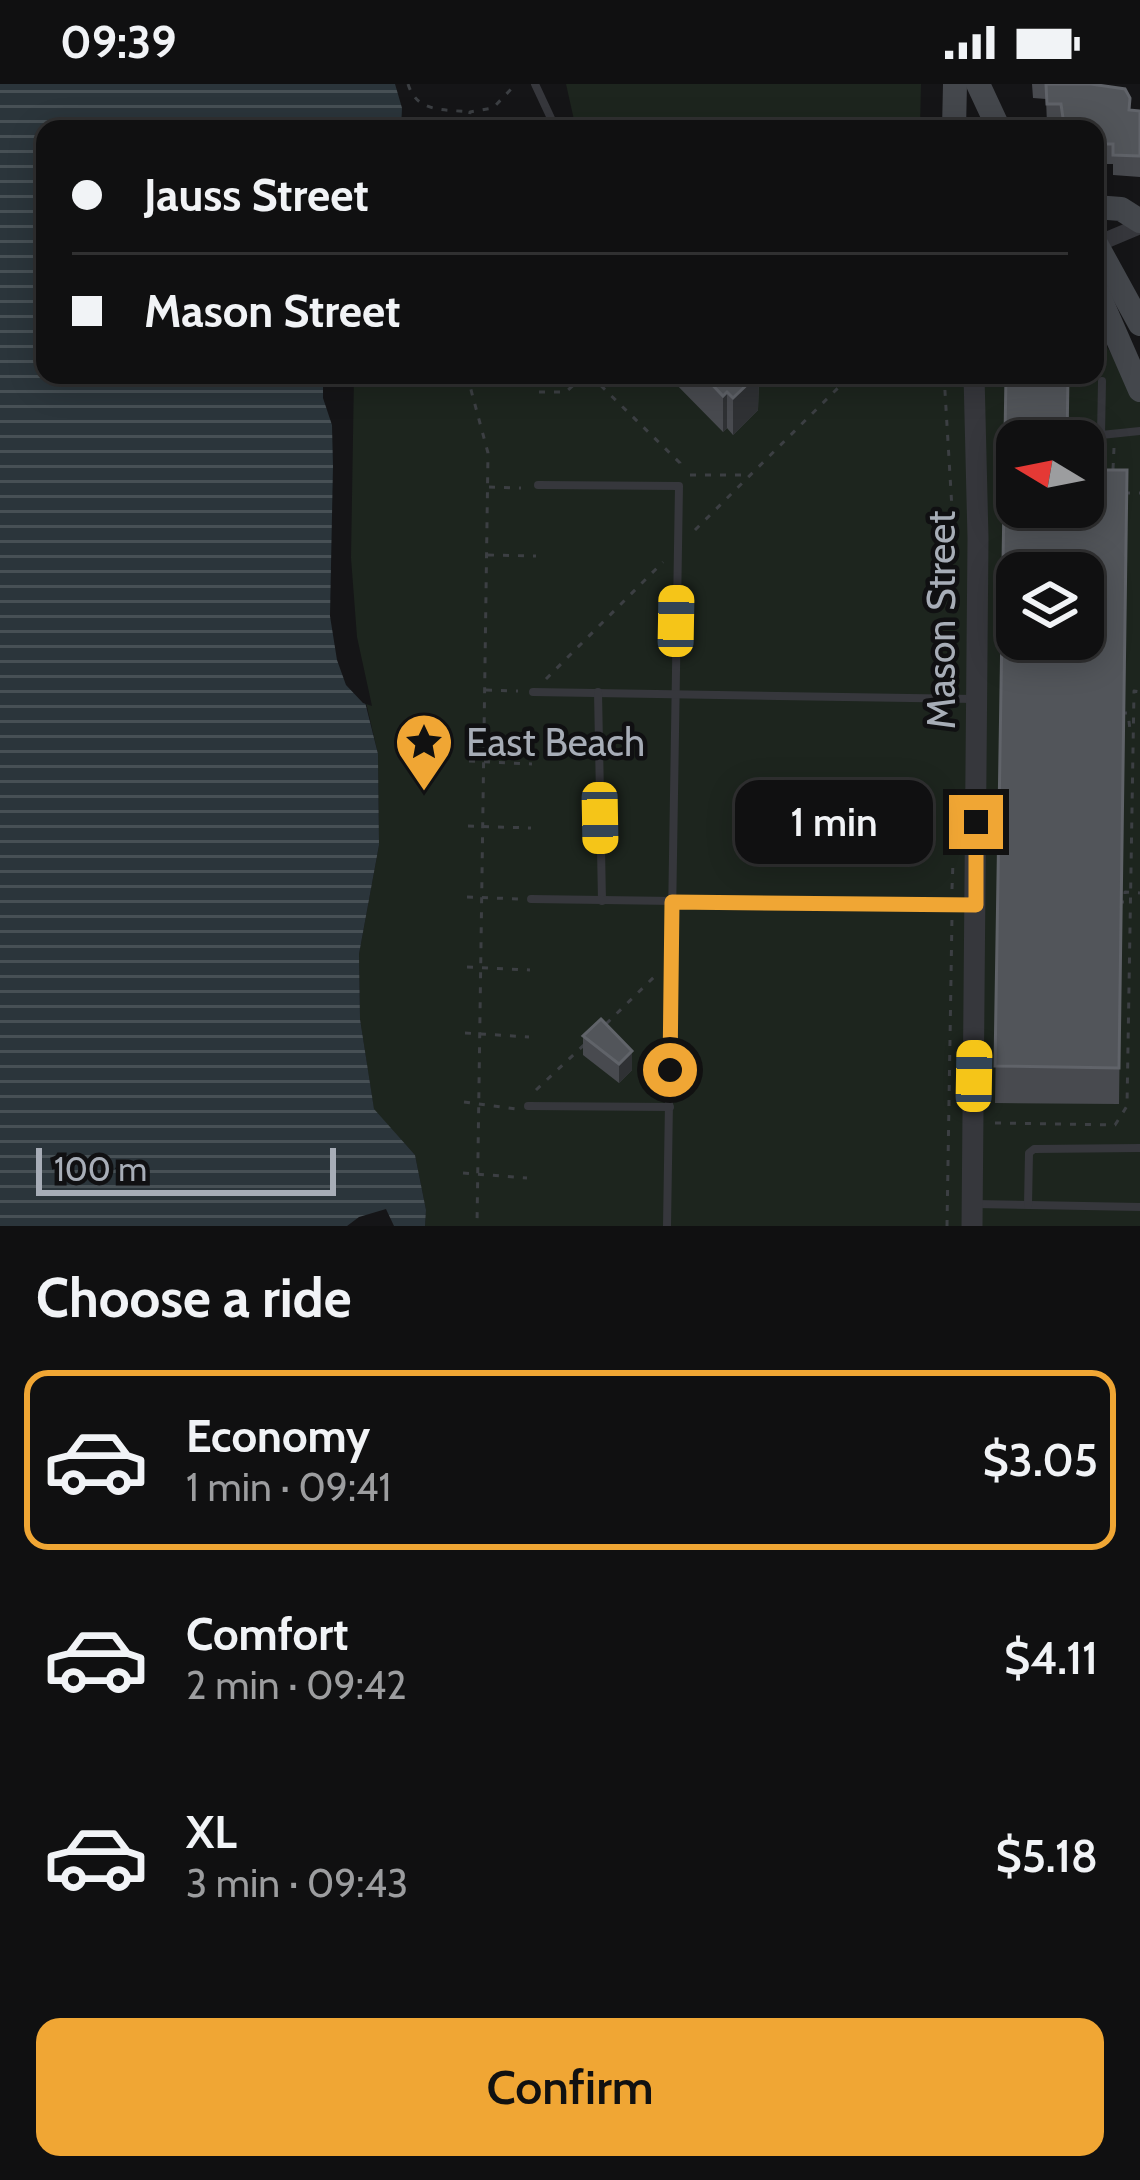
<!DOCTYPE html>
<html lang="en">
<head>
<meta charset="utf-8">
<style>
  body { margin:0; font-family:Cabin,sans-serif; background:#19191a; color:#f1f3f6; height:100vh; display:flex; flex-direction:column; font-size:45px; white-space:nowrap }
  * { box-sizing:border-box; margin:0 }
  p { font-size:39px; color:#9c9d9f }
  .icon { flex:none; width:66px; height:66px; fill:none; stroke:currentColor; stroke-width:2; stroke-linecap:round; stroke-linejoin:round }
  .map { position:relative; height:1142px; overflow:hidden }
  .sheet { display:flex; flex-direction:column; background:#101011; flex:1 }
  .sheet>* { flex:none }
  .banner { position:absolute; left:36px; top:36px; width:1068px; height:264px; border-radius:24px; box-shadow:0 6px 30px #0003,0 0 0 3px #303031; display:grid; align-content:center; height:264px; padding:0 36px; background:#101011 }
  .needle { width:78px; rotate:280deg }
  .buttons { position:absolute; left:996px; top:336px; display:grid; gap:24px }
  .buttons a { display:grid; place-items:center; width:108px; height:108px; border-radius:24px; background:#101011; box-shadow:0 6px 30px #0003,0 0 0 3px #303031; font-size:60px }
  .scale { position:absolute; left:36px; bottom:30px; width:300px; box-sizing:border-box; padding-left:12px; border:6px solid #a7adb7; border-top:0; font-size:33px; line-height:42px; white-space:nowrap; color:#a7adb7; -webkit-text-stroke:9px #101012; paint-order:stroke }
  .end { position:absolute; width:54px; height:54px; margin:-27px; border:15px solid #f0a634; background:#111; box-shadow:0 0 0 6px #111 }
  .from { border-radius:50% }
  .bubble { position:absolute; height:84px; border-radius:24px; background:#101011; box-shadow:0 6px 30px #0003,0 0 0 3px #303031; font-size:39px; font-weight:600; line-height:84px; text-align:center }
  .car { position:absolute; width:36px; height:72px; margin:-36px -18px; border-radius:15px; box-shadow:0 0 9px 3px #0007; background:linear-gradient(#f5c518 24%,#345 0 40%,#f5c518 0 76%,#345 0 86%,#f5c518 0) }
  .banner b { display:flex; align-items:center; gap:42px; height:114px; font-size:45px }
  .banner b+b { border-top:3px solid #303031 }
  .banner i { width:30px; height:30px; background:#f1f3f6 }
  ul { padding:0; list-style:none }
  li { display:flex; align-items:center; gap:36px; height:180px; margin:0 24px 18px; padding:0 12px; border:6px solid transparent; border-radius:24px }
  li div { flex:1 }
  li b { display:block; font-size:45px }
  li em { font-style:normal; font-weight:600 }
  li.current { border-color:#f0a634 }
  li>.icon { width:108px; height:108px; stroke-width:1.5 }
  h2 { padding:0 36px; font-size:54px; line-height:144px }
  .action { display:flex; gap:24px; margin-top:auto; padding:24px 36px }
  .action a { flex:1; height:138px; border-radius:24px; background:#f0a634; color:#111; font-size:48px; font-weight:600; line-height:138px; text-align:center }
  .status { display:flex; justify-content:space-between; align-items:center; height:84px; padding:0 60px; background:#101011; direction:ltr }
  .status svg { height:33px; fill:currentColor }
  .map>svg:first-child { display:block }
  .park { fill:#1d251e; fill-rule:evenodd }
  .water { fill:url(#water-rules) }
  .pier { fill:#151517 }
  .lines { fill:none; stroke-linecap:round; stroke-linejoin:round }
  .path { stroke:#3c3f43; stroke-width:3; stroke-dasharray:6 9; stroke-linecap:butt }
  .service { stroke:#36373c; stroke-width:8 }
  .minor { stroke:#36373c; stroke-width:16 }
  .tertiary { stroke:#36373c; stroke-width:21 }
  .secondary { stroke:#44474c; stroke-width:24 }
  .wall { fill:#484a4f }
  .shaded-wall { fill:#2f3134 }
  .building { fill:#52555a; stroke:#606369; stroke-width:3; fill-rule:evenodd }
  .route { stroke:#f0a634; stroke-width:15 }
  .labels { text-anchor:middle; stroke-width:9; stroke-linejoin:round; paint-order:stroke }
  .street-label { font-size:39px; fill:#a7adb7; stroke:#101012 }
  .poi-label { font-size:39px; fill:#a7adb7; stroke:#101012; text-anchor:start }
</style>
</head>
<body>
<div class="status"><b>09:39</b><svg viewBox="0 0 49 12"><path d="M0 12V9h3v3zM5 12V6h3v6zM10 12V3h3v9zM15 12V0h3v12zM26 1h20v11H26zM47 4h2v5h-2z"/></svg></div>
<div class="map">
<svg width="1140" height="1142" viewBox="0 0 1140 1142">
  <defs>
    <pattern id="water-rules" width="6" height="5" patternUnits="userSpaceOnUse" patternTransform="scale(3)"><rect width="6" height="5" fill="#2b353b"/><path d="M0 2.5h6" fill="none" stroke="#475055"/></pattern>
  </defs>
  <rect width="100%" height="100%" fill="#151517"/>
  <g class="park">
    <polygon points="566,0 921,0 920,45 582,45 574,36"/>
    <path d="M1095,244L1140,315V1142H425L426,1126L415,1071L374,1026L360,935L359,870L379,761L378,670L351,554L348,291H1095ZM1017,357H1083V423H1017ZM1017,489H1083V555H1017Z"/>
  </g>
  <polygon class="water" points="0,0 395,0 402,24 401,45 45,45 45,291 348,291 345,474 361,602 378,670 379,761 359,870 360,935 374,1025 415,1071 426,1126 425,1142 394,1142 386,1125 359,1133 347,1142 0,1142"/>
  <polygon class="pier" points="323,291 354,291 351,474 357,553 372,622 363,619 346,601 337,576 330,532 333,382 332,341 323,314"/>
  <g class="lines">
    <g class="path">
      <path d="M408,0C417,29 443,25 470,28"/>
      <polyline points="468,45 470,28 493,24 516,0"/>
      <polyline points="467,291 488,369 477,1142"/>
      <polyline points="590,291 680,379 680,388"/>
      <polyline points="944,291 955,475"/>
      <polyline points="539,308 566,308 584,291"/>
      <polyline points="997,349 1002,349 1003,387"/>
      <polyline points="1113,385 1114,364"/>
      <polyline points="690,391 751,391"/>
      <polyline points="489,403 521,404"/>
      <polyline points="1124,409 1140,409"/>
      <polyline points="695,446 851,291"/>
      <polyline points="488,471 536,472"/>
      <polyline points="546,595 663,478"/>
      <polyline points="486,606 518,607"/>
      <polyline points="1121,629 1128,629 1130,646"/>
      <polyline points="469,677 532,680"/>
      <polyline points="468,742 531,744"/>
      <polyline points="952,805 953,778"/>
      <polyline points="467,813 520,815"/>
      <polyline points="1118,818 1125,818 1125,808 1140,809"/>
      <polyline points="467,883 530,886"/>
      <polyline points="606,940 655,892"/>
      <polyline points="465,949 529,953"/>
      <polyline points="536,1006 586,959"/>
      <polyline points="464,1018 516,1025"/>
      <polyline points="995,1039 1115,1041 1127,1022 1134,607 1140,608"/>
      <polyline points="463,1089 527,1094"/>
      <polyline points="947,1142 952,832"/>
    </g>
    <g class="service">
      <polyline points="535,0 556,45"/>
      <polyline points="1102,297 1101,351 1140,347"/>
      <polyline points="538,401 679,402 667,1142"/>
      <polyline points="533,608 975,615"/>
      <polyline points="598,608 602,817"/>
      <polyline points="531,815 973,821"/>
      <polyline points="528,1022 670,1023"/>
      <polyline points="974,1120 1140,1123"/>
      <polyline points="1028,1121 1029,1069 1034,1065 1140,1064"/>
    </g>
    <polyline class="minor" points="1097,160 1140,142"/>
    <polyline class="tertiary" points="972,1142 978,454 974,291"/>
    <g class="secondary">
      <polyline points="978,0 999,45"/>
      <polyline points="954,45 955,0"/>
      <polyline points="1095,123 1121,125 1140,137"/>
      <polyline points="1095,158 1140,240"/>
      <polyline points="1095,203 1140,306"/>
    </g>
  </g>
  <g class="wall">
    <polygon points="1032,0 1091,0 1130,26 1140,27 1140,93 1113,91 1113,80 1095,80 1095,45 1062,45 1061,40 1047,40 1046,15 1033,14"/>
    <polygon points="667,291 759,291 758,326 733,351 727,344 723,348"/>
    <polygon points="1006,291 1017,423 1127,386 1119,1020 995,1019"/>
    <polygon points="583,952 632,986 619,999 583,971"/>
  </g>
  <g class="shaded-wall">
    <polygon points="752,291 759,291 758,326 733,351 733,314"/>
    <polygon points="727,308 727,344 723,348 723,312"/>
    <polygon points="632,967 632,986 619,999 619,980"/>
  </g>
  <g class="building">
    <polygon points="1046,0 1091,0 1125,5 1130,14 1129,26 1140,27 1140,72 1113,71 1113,60 1095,60 1095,45 1082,45 1081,41 1064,41 1061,20 1047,20"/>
    <polygon points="741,36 771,38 770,45 740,45"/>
    <polygon points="703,291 757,291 733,314 727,308 723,312"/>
    <path d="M1006,291H1068L1067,357H1017V423H1083V386H1127L1119,984L995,982ZM1017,489H1083V555H1017Z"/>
    <polygon points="601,935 632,967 619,980 583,952"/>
  </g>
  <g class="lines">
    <polyline class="route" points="670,986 672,818 976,821 976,738"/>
  </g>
  <defs>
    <symbol id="sight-pin" viewBox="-11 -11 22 30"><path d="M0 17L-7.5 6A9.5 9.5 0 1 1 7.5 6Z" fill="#f0a634" stroke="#101012"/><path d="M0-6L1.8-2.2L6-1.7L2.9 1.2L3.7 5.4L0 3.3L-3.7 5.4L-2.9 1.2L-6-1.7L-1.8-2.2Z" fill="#111"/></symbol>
  </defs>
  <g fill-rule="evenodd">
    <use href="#sight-pin" x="391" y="625" width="66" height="90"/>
  </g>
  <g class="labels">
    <g class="street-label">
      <text transform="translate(941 536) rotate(-90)" y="14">Mason Street</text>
    </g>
    <g class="poi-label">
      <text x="466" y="672">East Beach</text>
    </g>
  </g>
</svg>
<div class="buttons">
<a><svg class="needle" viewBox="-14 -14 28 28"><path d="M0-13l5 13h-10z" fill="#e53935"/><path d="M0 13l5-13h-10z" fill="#9c9d9f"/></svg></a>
<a><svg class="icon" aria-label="layers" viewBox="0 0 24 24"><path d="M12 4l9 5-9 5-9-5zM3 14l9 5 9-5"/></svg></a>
</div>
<div class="scale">100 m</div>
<i class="end from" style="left:670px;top:986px"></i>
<i class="end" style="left:976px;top:738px"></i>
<div class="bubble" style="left:735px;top:696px;width:198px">1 min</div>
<i class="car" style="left:676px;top:537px;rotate:1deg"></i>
<i class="car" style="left:600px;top:734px;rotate:179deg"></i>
<i class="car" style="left:974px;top:992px;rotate:1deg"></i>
<div class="banner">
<b><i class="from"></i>Jauss Street</b>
<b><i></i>Mason Street</b>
</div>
</div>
<section class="sheet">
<h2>Choose a ride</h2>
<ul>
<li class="current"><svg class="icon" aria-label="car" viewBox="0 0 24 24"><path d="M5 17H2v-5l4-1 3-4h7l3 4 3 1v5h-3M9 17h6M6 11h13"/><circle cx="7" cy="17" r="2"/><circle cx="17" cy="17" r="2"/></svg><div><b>Economy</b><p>1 min · 09:41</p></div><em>$3.05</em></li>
<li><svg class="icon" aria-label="car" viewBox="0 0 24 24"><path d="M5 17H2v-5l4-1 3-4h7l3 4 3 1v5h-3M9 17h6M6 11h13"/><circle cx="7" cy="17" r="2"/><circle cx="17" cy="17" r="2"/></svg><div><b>Comfort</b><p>2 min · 09:42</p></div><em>$4.11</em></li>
<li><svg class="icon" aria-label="car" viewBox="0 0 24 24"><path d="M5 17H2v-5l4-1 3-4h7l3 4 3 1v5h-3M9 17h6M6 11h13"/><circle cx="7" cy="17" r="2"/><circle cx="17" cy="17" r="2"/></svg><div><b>XL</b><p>3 min · 09:43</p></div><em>$5.18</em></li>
</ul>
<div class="action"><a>Confirm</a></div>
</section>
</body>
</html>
